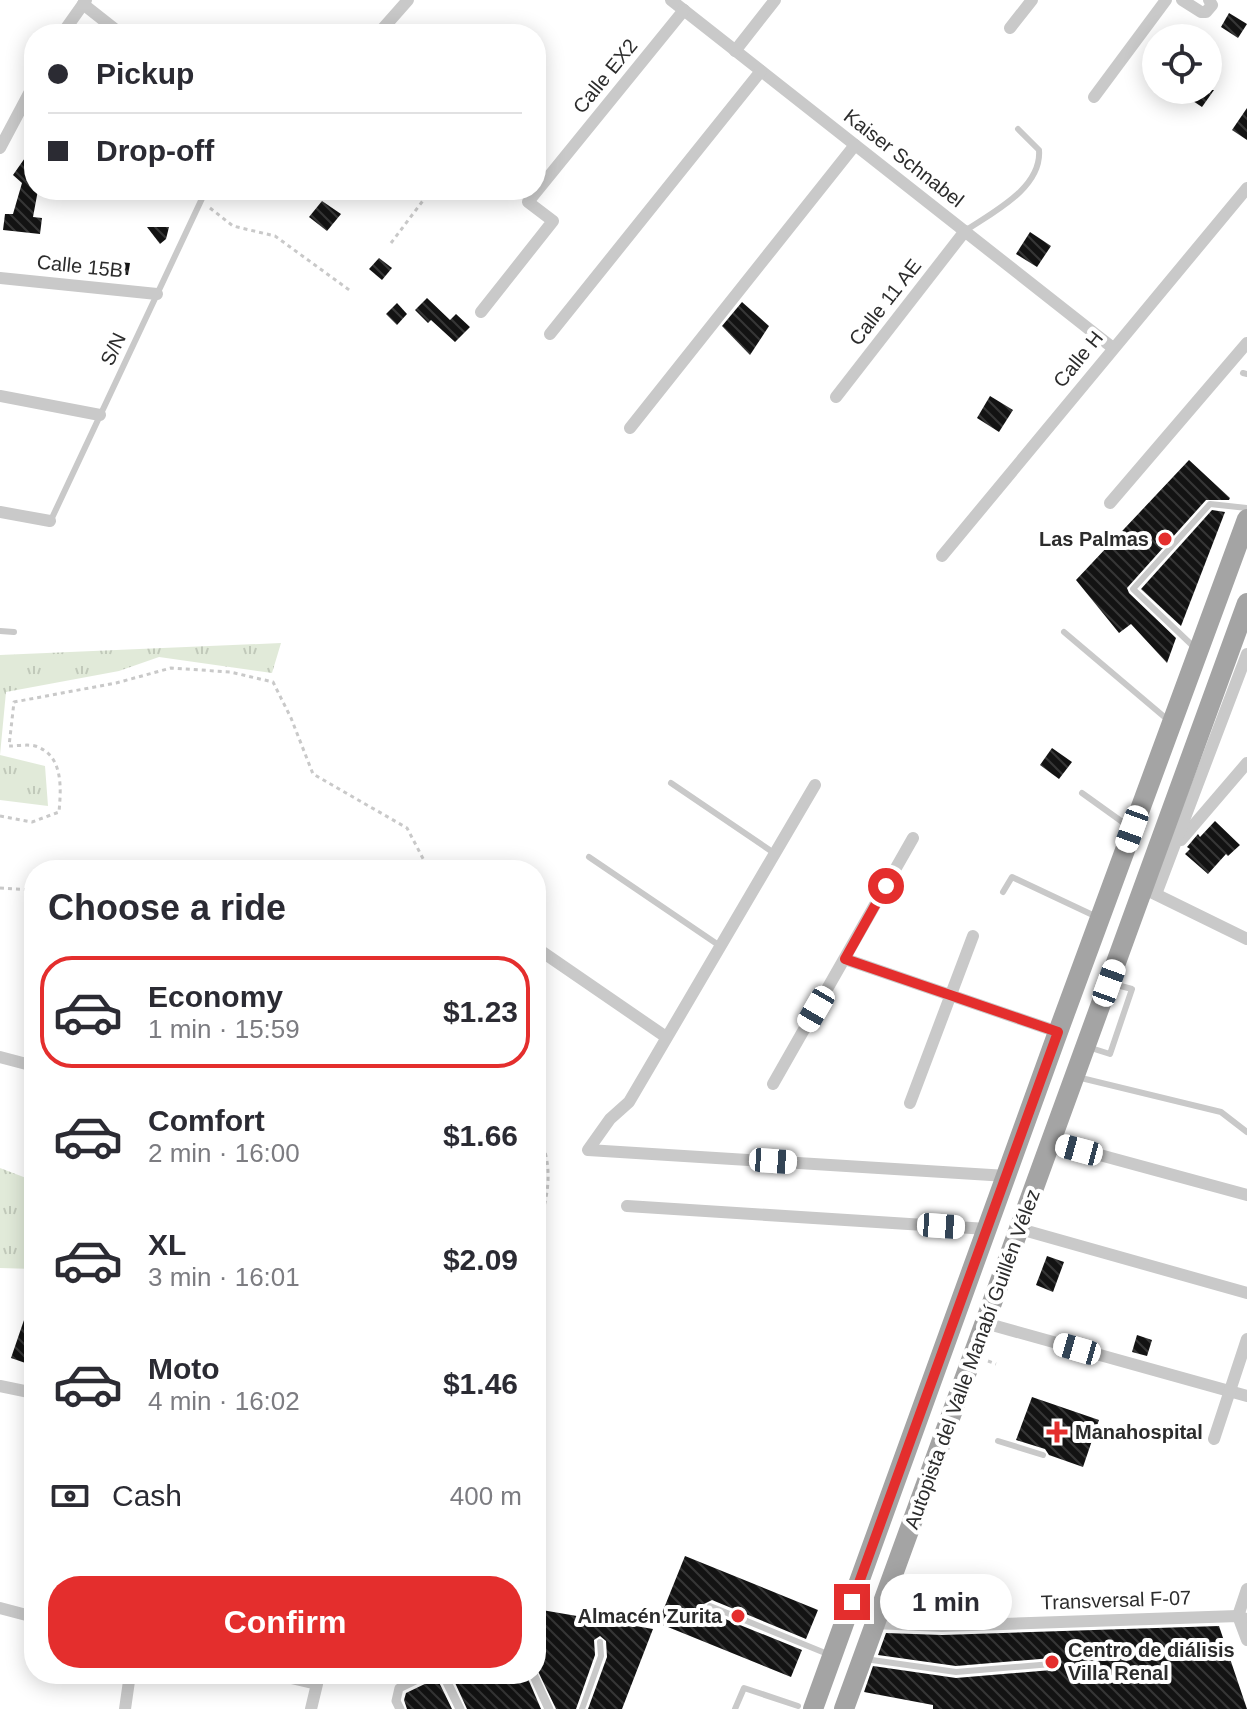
<!DOCTYPE html>
<html lang="en">
<head>
<meta charset="utf-8">
<style>
  body { margin:0; font-family:Helvetica,sans-serif; background:#f2f2f3; color:#2b2b33; height:100vh; display:flex; flex-direction:column; font-size:30px; white-space:nowrap }
  * { box-sizing:border-box; margin:0 }
  p { font-size:26px; color:#7c7c81 }
  .icon { flex:none; width:44px; height:44px; fill:none; stroke:currentColor; stroke-width:2; stroke-linecap:round; stroke-linejoin:round }
  .map { position:relative; flex:1; overflow:hidden }
  .panel { position:absolute; left:24px; top:860px; width:522px; height:824px; display:flex; flex-direction:column; background:#fff; border-radius:32px; box-shadow:0 4px 20px #0003 }
  .panel>* { flex:none }
  .banner { position:absolute; left:24px; top:24px; width:522px; height:176px; border-radius:32px; box-shadow:0 4px 20px #0003; display:grid; align-content:center; height:176px; padding:0 24px; background:#fff }
  .tools { position:absolute; left:1142px; top:24px; display:grid; gap:16px }
  .tools a { display:grid; place-items:center; width:80px; height:80px; border-radius:50%; background:#fff; box-shadow:0 4px 20px #0003; font-size:40px }
  .end { position:absolute; width:36px; height:36px; margin:-18px; border:10px solid #e42e2d; background:#fff; box-shadow:0 0 0 4px #fff }
  .from { border-radius:50% }
  .bubble { position:absolute; height:56px; border-radius:28px; background:#fff; box-shadow:0 4px 20px #0003; font-size:26px; font-weight:800; line-height:56px; text-align:center }
  .car { position:absolute; width:24px; height:48px; margin:-24px -12px; border-radius:10px; box-shadow:0 0 6px 2px #0007; background:linear-gradient(#fff 24%,#345 0 40%,#fff 0 76%,#345 0 86%,#fff 0) }
  .banner b { display:flex; align-items:center; gap:28px; height:76px; font-size:30px }
  .banner b+b { border-top:2px solid #e1e1e2 }
  .banner i { width:20px; height:20px; background:#2b2b33 }
  ul { padding:0; list-style:none }
  li { display:flex; align-items:center; gap:24px; height:112px; margin:0 16px 12px; padding:0 8px; border:4px solid transparent; border-radius:32px }
  li div { flex:1 }
  li b { display:block; font-size:30px }
  li em { font-style:normal; font-weight:800 }
  li.selected { border-color:#e42e2d }
  li>.icon { width:72px; height:72px; stroke-width:1.5 }
  h2 { padding:0 24px; font-size:36px; line-height:96px }
  .pay { display:flex; align-items:center; gap:20px; height:88px; padding:0 24px; font-size:30px }
  .pay p { margin-inline-start:auto }
  .action { display:flex; gap:16px; margin-top:auto; padding:16px 24px }
  .action a { flex:1; height:92px; border-radius:32px; background:#e42e2d; color:#fff; font-size:32px; font-weight:800; line-height:92px; text-align:center }
  .map>svg:first-child { display:block }
  .grass { fill:url(#grass-tufts) }
  .building { fill:url(#building-back-hatch) }
  .lines { fill:none; stroke-linecap:round; stroke-linejoin:round }
  .path { stroke:#c9c9c9; stroke-width:3; stroke-dasharray:4 4; stroke-linecap:butt }
  .service { stroke:#c9c9c9; stroke-width:6 }
  .pedestrian { stroke:#c9c9c9; stroke-width:9 }
  .minor { stroke:#c9c9c9; stroke-width:12 }
  .primary { stroke:#a4a4a4; stroke-width:20 }
  .route { stroke:#e42e2d; stroke-width:10 }
  .poi-dot { fill:#e42e2d; stroke:#fff; stroke-width:3 }
  .labels { text-anchor:middle; stroke-width:8; stroke-linejoin:round; paint-order:stroke }
  .street-label { font-size:20px; fill:#2c2c2c; stroke:#fff }
  .poi-label { font-size:20px; font-weight:bold; fill:#2c2c2c; stroke:#fff; text-anchor:end }
</style>
</head>
<body>
<div class="map">
<svg width="1247" height="1709" viewBox="0 0 1247 1709">
  <defs>
    <pattern id="grass-tufts" width="24" height="20" patternUnits="userSpaceOnUse" patternTransform="scale(2)"><rect width="24" height="20" fill="#e1ead9"/><path d="M3 7l-1-3M5 7V3M7 7l1-3M15 17l-1-3M17 17v-4M19 17l1-3" fill="none" stroke="#c1c9ba"/></pattern>
    <pattern id="building-back-hatch" width="6" height="6" patternUnits="userSpaceOnUse" patternTransform="scale(2)"><rect width="6" height="6" fill="#131313"/><path d="M-1 5l2 2M0 0l6 6M5-1l2 2" fill="none" stroke="#363636"/></pattern>
  </defs>
  <rect width="100%" height="100%" fill="#fff"/>
  <g class="grass">
    <polygon points="281,643 272,673 159,657 119,671 6,692 0,755 45,766 48,806 0,800 0,655"/>
    <polygon points="0,1168 34,1181 34,1269 0,1268"/>
  </g>
  <g class="building">
    <polygon points="1229,13 1247,24 1238,38 1221,27"/>
    <polygon points="1176,90 1214,90 1202,107"/>
    <polygon points="1247,108 1247,140 1232,130"/>
    <polygon points="34,145 34,190 38,190 33,217 42,218 40,234 3,230 5,214 13,214 22,183 13,175"/>
    <polygon points="322,201 341,214 327,231 309,217"/>
    <polygon points="147,227 169,227 166,239 160,244"/>
    <polygon points="1030,232 1051,246 1037,267 1016,254"/>
    <polygon points="379,258 392,268 382,280 369,269"/>
    <polygon points="118,262 130,263 128,275 116,274"/>
    <polygon points="427,298 450,320 456,314 470,327 455,342 431,320 428,323 415,310"/>
    <polygon points="742,302 769,326 750,355 722,326"/>
    <polygon points="397,303 407,314 397,325 386,314"/>
    <polygon points="990,396 1013,410 999,432 977,418"/>
    <polygon points="1189,460 1230,498 1229,500 1206,500 1127,588 1129,593 1176,638 1167,663 1131,624 1119,633 1076,580"/>
    <polygon points="1212,510 1225,512 1181,626 1141,589"/>
    <polygon points="1052,748 1072,762 1059,779 1040,765"/>
    <polygon points="1215,821 1240,845 1228,856 1226,854 1208,874 1185,854 1190,849 1187,847 1198,834 1200,837"/>
    <polygon points="1047,1256 1064,1262 1053,1292 1036,1285"/>
    <polygon points="24,1320 34,1323 34,1366 11,1358"/>
    <polygon points="1137,1335 1152,1340 1147,1356 1132,1352"/>
    <polygon points="1032,1397 1099,1420 1083,1467 1049,1455 1045,1449 1016,1440"/>
    <polygon points="685,1556 818,1610 806,1639 712,1600 704,1604 708,1612 802,1650 791,1677 658,1623"/>
    <polygon points="536,1609 653,1629 622,1709 588,1709 607,1657 606,1641 600,1636 594,1640 595,1655 576,1709 556,1709 536,1667"/>
    <polygon points="1219,1626 1247,1709 933,1709 933,1705 864,1692 873,1666 956,1678 1052,1670 1058,1666 1056,1660 1052,1658 956,1666 878,1655 886,1633 942,1635"/>
    <polygon points="435,1674 452,1709 407,1709 404,1700 406,1693 431,1681"/>
    <polygon points="451,1674 526,1674 541,1709 467,1709"/>
  </g>
  <g class="lines">
    <g class="path">
      <polyline points="210,208 233,226 275,236 352,292"/>
      <polyline points="391,243 431,190"/>
      <path d="M0,816L32,822L59,812C61,789 64,755 35,746C28,744 17,746 9,746L14,702L116,683L171,668L230,672L273,682L291,718L313,774L407,828L429,870"/>
      <polyline points="0,888 34,890"/>
      <path d="M536,1131C555,1163 549,1198 536,1231"/>
      <polyline points="988,1361 996,1364"/>
    </g>
    <g class="service">
      <path d="M965,231C993,212 1042,188 1039,150L1018,129"/>
      <polyline points="1243,373 1247,374"/>
      <polyline points="51,520 206,190"/>
      <polyline points="0,631 14,632"/>
      <polyline points="1064,632 1168,720"/>
      <polyline points="1194,647 1133,589 1210,504 1247,508"/>
      <polyline points="671,783 774,853"/>
      <polyline points="1082,793 1128,826"/>
      <polyline points="589,857 720,946"/>
      <polyline points="1003,892 1012,877 1097,917"/>
      <polyline points="1091,1048 1110,1054 1132,989 1113,984"/>
      <polyline points="1077,1077 1221,1112 1247,1132"/>
      <polyline points="998,1441 1043,1455"/>
      <polyline points="710,1606 830,1655"/>
      <polyline points="865,1659 956,1672 1052,1664"/>
      <polyline points="582,1709 601,1656 600,1642"/>
      <polyline points="735,1709 744,1688 798,1706"/>
    </g>
    <g class="pedestrian">
      <polyline points="443,1674 460,1709"/>
      <polyline points="533,1674 549,1709"/>
      <polyline points="400,1709 396,1701 399,1688 428,1674"/>
    </g>
    <g class="minor">
      <polyline points="671,0 1113,348"/>
      <polyline points="1182,0 1201,12 1206,12 1212,5 1209,0"/>
      <polyline points="83,4 121,34"/>
      <polyline points="1010,28 1032,0"/>
      <polyline points="62,34 86,0"/>
      <polyline points="378,34 408,0"/>
      <polyline points="735,51 775,0"/>
      <polyline points="1094,97 1166,0"/>
      <polyline points="0,148 34,84"/>
      <polyline points="0,278 157,294"/>
      <polyline points="481,312 553,221 528,202 684,10"/>
      <polyline points="550,334 761,71"/>
      <polyline points="0,396 100,415"/>
      <polyline points="836,397 965,231"/>
      <polyline points="630,428 855,145"/>
      <polyline points="1110,503 1247,343"/>
      <polyline points="0,512 50,521"/>
      <polyline points="942,556 1247,188"/>
      <polyline points="815,785 629,1102 610,1119 588,1150 1007,1176"/>
      <polyline points="1181,840 1247,763"/>
      <polyline points="1149,891 1247,939"/>
      <polyline points="1156,894 1247,654"/>
      <polyline points="538,949 666,1037"/>
      <polyline points="845,959 1058,1032"/>
      <polyline points="0,1057 34,1066"/>
      <polyline points="773,1084 913,838"/>
      <polyline points="910,1103 973,936"/>
      <polyline points="1052,1142 1247,1195"/>
      <polyline points="627,1206 987,1229"/>
      <polyline points="1020,1229 1247,1293"/>
      <polyline points="985,1323 1247,1396"/>
      <polyline points="0,1386 34,1393"/>
      <polyline points="1214,1439 1247,1339"/>
      <polyline points="0,1608 34,1617"/>
      <polyline points="1246,1619 1238,1616 1247,1589"/>
      <polyline points="874,1623 942,1626 1238,1616 1247,1640"/>
      <polyline points="274,1674 317,1684 311,1709"/>
      <polyline points="125,1709 130,1674"/>
    </g>
    <g class="primary">
      <polyline points="813,1709 1058,1032 1247,519"/>
      <polyline points="844,1709 1247,603"/>
    </g>
  </g>
  <g class="lines">
    <polyline class="route" points="852,1602 1058,1032 845,959 886,886"/>
  </g>
  <g class="poi-dot">
    <circle cx="1165" cy="539" r="8"/>
    <path d="M1053 1420h8v8h8v8h-8v8h-8v-8h-8v-8h8z"/>
    <circle cx="738" cy="1616" r="8"/>
    <circle cx="1052" cy="1662" r="8"/>
  </g>
  <g class="labels">
    <g class="street-label">
      <text transform="translate(605 76) rotate(-51)" y="7">Calle EX2</text>
      <text transform="translate(904 158) rotate(38)" y="7">Kaiser Schnabel</text>
      <text transform="translate(80 266) rotate(6)" y="7">Calle 15B</text>
      <text transform="translate(885 302) rotate(-52)" y="7">Calle 11 AE</text>
      <text transform="translate(113 349) rotate(-65)" y="7">S/N</text>
      <text transform="translate(1078 359) rotate(-51)" y="7">Calle H</text>
      <text transform="translate(972 1359) rotate(-70)" y="7">Autopista del Valle Manabí Guillén Vélez</text>
      <text transform="translate(1116 1600) rotate(-2)" y="7">Transversal F-07</text>
    </g>
    <g class="poi-label">
      <text x="1149" y="546">Las Palmas</text>
      <text x="1075" y="1439" text-anchor="start">Manahospital</text>
      <text x="722" y="1623">Almacén Zurita</text>
      <text x="1068" y="1657" text-anchor="start">Centro de diálisis<tspan x="1068" dy="23">Villa Renal</tspan></text>
    </g>
  </g>
</svg>
<div class="tools">
<a><svg class="icon" aria-label="locate" viewBox="0 0 24 24"><circle cx="12" cy="12" r="6"/><path d="M12 2v4M12 18v4M2 12h4M18 12h4"/></svg></a>
</div>
<i class="end from" style="left:886px;top:886px"></i>
<i class="end" style="left:852px;top:1602px"></i>
<div class="bubble" style="left:880px;top:1574px;width:132px">1 min</div>
<i class="car" style="left:1132px;top:829px;rotate:200deg"></i>
<i class="car" style="left:1109px;top:983px;rotate:20deg"></i>
<i class="car" style="left:816px;top:1009px;rotate:210deg"></i>
<i class="car" style="left:1079px;top:1150px;rotate:285deg"></i>
<i class="car" style="left:773px;top:1161px;rotate:94deg"></i>
<i class="car" style="left:941px;top:1226px;rotate:94deg"></i>
<i class="car" style="left:1077px;top:1349px;rotate:286deg"></i>
<div class="banner">
<b><i class="from"></i>Pickup</b>
<b><i></i>Drop-off</b>
</div>
<section class="panel">
<h2>Choose a ride</h2>
<ul>
<li class="selected"><svg class="icon" aria-label="car" viewBox="0 0 24 24"><path d="M5 17H2v-5l4-1 3-4h7l3 4 3 1v5h-3M9 17h6M6 11h13"/><circle cx="7" cy="17" r="2"/><circle cx="17" cy="17" r="2"/></svg><div><b>Economy</b><p>1 min · 15:59</p></div><em>$1.23</em></li>
<li><svg class="icon" aria-label="car" viewBox="0 0 24 24"><path d="M5 17H2v-5l4-1 3-4h7l3 4 3 1v5h-3M9 17h6M6 11h13"/><circle cx="7" cy="17" r="2"/><circle cx="17" cy="17" r="2"/></svg><div><b>Comfort</b><p>2 min · 16:00</p></div><em>$1.66</em></li>
<li><svg class="icon" aria-label="car" viewBox="0 0 24 24"><path d="M5 17H2v-5l4-1 3-4h7l3 4 3 1v5h-3M9 17h6M6 11h13"/><circle cx="7" cy="17" r="2"/><circle cx="17" cy="17" r="2"/></svg><div><b>XL</b><p>3 min · 16:01</p></div><em>$2.09</em></li>
<li><svg class="icon" aria-label="car" viewBox="0 0 24 24"><path d="M5 17H2v-5l4-1 3-4h7l3 4 3 1v5h-3M9 17h6M6 11h13"/><circle cx="7" cy="17" r="2"/><circle cx="17" cy="17" r="2"/></svg><div><b>Moto</b><p>4 min · 16:02</p></div><em>$1.46</em></li>
</ul>
<div class="pay"><svg class="icon" aria-label="cash" viewBox="0 0 24 24"><path d="M3 7h18v10H3z"/><circle cx="12" cy="12" r="2"/></svg>Cash<p>400 m</p></div>
<div class="action"><a>Confirm</a></div>
</section>
</div>
</body>
</html>
